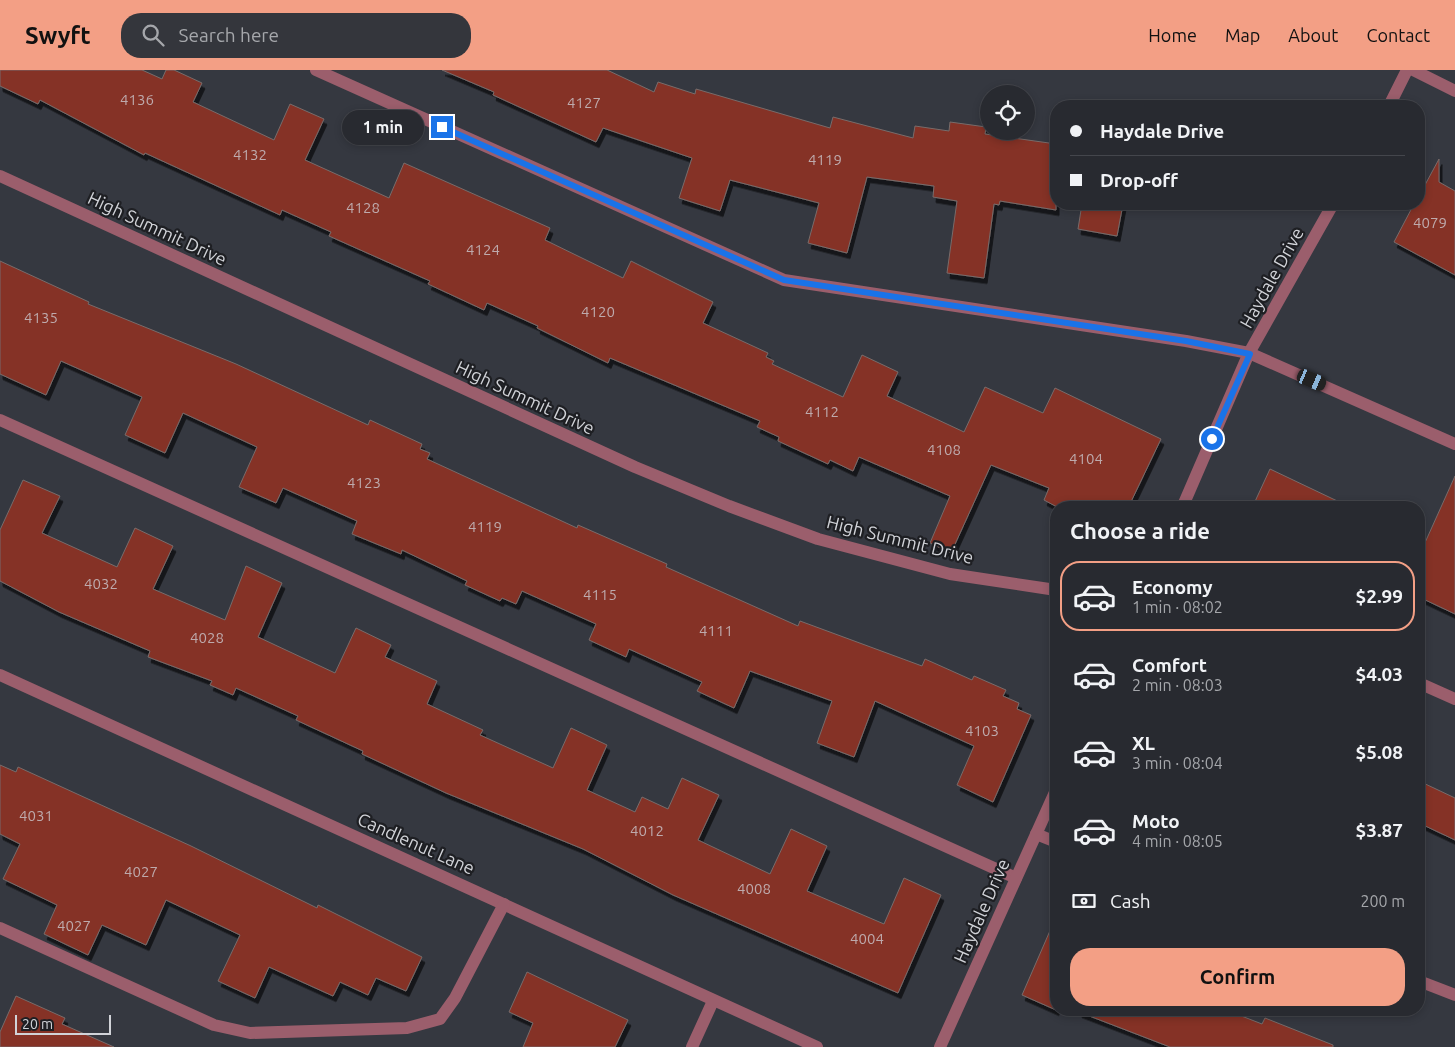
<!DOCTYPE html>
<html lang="en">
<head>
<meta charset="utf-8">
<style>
  body { margin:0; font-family:Ubuntu,sans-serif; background:#34363c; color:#f1f3f6; height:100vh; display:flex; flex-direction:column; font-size:19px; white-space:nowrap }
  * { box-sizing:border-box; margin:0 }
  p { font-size:16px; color:#a5a7ab }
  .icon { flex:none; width:28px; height:28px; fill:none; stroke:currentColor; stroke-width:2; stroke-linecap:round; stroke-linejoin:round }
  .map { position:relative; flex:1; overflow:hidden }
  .drawer { position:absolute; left:1050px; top:431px; width:375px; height:515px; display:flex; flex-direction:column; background:#282a30; border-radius:20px; box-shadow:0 2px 8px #0003,0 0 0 1px #44464c }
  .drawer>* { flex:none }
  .top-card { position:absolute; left:1050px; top:30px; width:375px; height:110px; border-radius:20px; box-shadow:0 2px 8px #0003,0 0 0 1px #44464c; display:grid; align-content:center; height:110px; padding:0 20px; background:#282a30 }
  .fabs { position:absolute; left:980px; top:15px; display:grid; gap:10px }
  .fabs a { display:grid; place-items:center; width:55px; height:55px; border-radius:50%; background:#282a30; box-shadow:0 2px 8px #0003,0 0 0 1px #44464c; font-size:25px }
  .scale { position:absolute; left:15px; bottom:12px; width:96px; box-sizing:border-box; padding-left:5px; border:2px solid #d1d3d8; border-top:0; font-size:14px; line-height:18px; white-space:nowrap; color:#d1d3d8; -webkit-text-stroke:4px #1e1f23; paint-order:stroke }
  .end { position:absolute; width:22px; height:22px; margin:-11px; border:6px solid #1a73e8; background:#fff; box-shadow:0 0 0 2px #fff }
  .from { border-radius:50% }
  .bubble { position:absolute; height:35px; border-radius:18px; background:#282a30; box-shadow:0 2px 8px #0003,0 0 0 1px #44464c; font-size:16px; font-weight:600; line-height:35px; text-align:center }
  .car { position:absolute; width:15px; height:30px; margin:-15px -8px; border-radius:6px; box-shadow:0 0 4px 1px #0007; background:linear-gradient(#222 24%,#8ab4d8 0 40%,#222 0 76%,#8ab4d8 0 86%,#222 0) }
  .top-card b { display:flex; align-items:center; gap:18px; height:48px; font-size:19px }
  .top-card b+b { border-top:1px solid #44464c }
  .top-card i { width:12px; height:12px; background:#f1f3f6 }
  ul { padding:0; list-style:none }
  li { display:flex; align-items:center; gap:15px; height:70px; margin:0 10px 8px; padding:0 10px; border:2px solid transparent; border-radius:20px }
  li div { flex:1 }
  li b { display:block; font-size:19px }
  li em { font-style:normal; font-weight:600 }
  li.active { border-color:#f39f85 }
  li>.icon { width:45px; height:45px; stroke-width:1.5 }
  h2 { padding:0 20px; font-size:22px; line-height:60px }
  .pay { display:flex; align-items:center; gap:12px; height:55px; padding:0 20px; font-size:19px }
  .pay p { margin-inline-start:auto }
  .button { display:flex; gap:10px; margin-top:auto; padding:10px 20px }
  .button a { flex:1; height:58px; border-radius:20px; background:#f39f85; color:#111; font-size:20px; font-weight:600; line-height:58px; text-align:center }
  header { display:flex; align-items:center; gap:30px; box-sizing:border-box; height:70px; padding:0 25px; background:#f39f85; color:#111 }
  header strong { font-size:24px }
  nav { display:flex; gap:28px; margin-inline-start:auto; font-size:18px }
  .search { width:350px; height:45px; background:#34363c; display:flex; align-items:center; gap:12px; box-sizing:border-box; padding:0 18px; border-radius:20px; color:#a5a7ab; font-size:19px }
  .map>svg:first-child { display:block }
  .building { fill:#853026; stroke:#786c6a; filter:url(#shadow) }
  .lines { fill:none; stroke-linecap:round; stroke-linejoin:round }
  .minor { stroke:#9b5e6c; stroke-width:12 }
  .route { stroke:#1a73e8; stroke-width:6 }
  .labels { text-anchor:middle; stroke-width:4.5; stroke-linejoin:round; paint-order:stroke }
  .number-label { font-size:15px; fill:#beaaac }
  .street-label { font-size:18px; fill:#d1d3d8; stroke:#1e1f23 }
</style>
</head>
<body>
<header>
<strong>Swyft</strong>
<div class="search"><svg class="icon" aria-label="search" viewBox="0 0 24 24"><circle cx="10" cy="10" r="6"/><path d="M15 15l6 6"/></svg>Search here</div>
<nav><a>Home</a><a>Map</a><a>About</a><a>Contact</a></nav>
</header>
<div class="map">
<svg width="1455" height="977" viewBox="0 0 1455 977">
  <defs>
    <filter id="shadow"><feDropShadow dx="3" dy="5.5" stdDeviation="0" flood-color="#0009"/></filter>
  </defs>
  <rect width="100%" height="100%" fill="#353840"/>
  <g class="building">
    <polygon points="0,0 142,0 162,9 166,0 174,0 202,13 193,32 274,70 290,34 324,49 305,90 389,128 404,93 550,158 545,170 623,208 631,191 713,232 703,253 768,283 766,287 774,291 772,294 843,327 862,285 898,302 887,326 964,362 985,317 1043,343 1055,318 1161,369 1128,438 1059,438 1044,430 1049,418 991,395 951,483 930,473 950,426 859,387 853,401 830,390 828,394 778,371 779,367 757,357 760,351 610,288 608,293 537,258 538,256 487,233 484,240 428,214 430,211 329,166 331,162 282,140 280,145 145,83 144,85 40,30 38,34 0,16"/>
    <polygon points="442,0 607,0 654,22 658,12 695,24 696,19 830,58 833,47 913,68 915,56 949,61 950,52 986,57 985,64 1056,74 1056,140 1000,131 999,135 994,134 984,208 947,203 957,131 933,127 934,116 867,107 847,183 808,173 819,133 730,110 720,141 679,128 692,88 603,58 596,72 493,25 494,22"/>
    <polygon points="1439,89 1439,112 1455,121 1455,205 1394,172 1414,134 1419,134 1419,126"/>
    <polygon points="1082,134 1123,134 1117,166 1078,159"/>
    <polygon points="0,191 89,232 88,234 236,294 368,355 370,350 422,374 420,379 430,383 427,389 577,458 578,455 667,494 666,497 798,556 800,551 922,596 925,589 972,610 974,606 1006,620 1003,626 1019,633 1017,639 1031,645 993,732 957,715 974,676 875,631 854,687 817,673 832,631 750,601 734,638 697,621 702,612 629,579 626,587 589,570 596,554 522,521 516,534 502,528 500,531 465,515 467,511 402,480 401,484 352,464 357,451 283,418 276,433 239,417 257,377 183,343 165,383 125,365 142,327 61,291 46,325 0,304"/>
    <polygon points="1270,399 1352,438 1252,438"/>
    <polygon points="1455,406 1455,544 1419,527 1419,486"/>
    <polygon points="23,410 60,426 42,463 117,497 135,458 173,476 153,519 225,550 246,496 282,513 258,567 335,603 356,558 391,575 385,587 437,611 427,634 483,660 480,665 553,698 571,658 607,675 587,720 635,742 642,727 668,739 682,708 719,725 698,770 770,804 791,759 827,776 807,821 884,854 904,808 941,825 898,923 673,825 583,779 446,723 362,684 363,681 296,650 298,646 236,618 233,625 210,615 212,611 148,587 150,581 59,542 0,511 0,460"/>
    <polygon points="0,695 16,702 18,697 191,776 317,838 318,835 422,887 406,921 376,908 368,925 340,912 333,926 269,897 255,928 218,911 240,865 166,830 146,875 102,855 88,885 44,864 57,835 3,809 20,774 0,764"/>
    <polygon points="1419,711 1455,728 1455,770 1419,753"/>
    <polygon points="1056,847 1056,940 1022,925"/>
    <polygon points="527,902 628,950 615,977 523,977 533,953 509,942"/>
    <polygon points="16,926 65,948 62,954 114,977 0,977 0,962"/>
    <polygon points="1079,940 1226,940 1262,954 1265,948 1333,975 1333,977 1170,977 1079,942"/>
  </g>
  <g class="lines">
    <g class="minor">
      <polyline points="316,0 784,210 1186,271 1249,283 1455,374"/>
      <polyline points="1413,0 1455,21"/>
      <polyline points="1389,36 1407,0"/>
      <polyline points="0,106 635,397 729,436 818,469 950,504 1056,520"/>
      <polyline points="0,350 1016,808"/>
      <polyline points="1182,438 1249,283 1333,134"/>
      <polyline points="0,605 817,977"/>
      <polyline points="1419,613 1455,629"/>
      <polyline points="1036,764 1056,772"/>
      <polyline points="0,858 214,955 250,963 407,958 440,949 455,928 504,834"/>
      <polyline points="1419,911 1455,925"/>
      <polyline points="692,977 713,931"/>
      <polyline points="940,977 1056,720"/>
    </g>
  </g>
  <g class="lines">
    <polyline class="route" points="442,57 784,210 1186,271 1250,284 1212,369"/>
  </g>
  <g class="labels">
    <g class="number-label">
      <text x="137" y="35">4136</text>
      <text x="584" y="38">4127</text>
      <text x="250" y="90">4132</text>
      <text x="825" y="95">4119</text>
      <text x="363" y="143">4128</text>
      <text x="1430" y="158">4079</text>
      <text x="483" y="185">4124</text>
      <text x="598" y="247">4120</text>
      <text x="41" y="253">4135</text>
      <text x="822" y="347">4112</text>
      <text x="944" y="385">4108</text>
      <text x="1086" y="394">4104</text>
      <text x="364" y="418">4123</text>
      <text x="485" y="462">4119</text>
      <text x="101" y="519">4032</text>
      <text x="600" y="530">4115</text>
      <text x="716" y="566">4111</text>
      <text x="207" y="573">4028</text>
      <text x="982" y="666">4103</text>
      <text x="36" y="751">4031</text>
      <text x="647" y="766">4012</text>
      <text x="141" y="807">4027</text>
      <text x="754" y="824">4008</text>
      <text x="74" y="861">4027</text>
      <text x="867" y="874">4004</text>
    </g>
    <g class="street-label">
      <text transform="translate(157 159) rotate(25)" y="6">High Summit Drive</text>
      <text transform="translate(1272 208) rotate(-61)" y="6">Haydale Drive</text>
      <text transform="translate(525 328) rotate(25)" y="6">High Summit Drive</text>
      <text transform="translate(900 470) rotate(14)" y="6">High Summit Drive</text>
      <text transform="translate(416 774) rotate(24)" y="6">Candlenut Lane</text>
      <text transform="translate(982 841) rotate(-66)" y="6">Haydale Drive</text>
    </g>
  </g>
</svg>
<div class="fabs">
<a><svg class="icon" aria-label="locate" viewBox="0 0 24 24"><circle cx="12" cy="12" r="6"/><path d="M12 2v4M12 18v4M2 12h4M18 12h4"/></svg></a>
</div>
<div class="scale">20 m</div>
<i class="end from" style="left:1212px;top:369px"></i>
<i class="end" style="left:442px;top:57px"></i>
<div class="bubble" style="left:342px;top:40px;width:82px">1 min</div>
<i class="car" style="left:1312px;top:310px;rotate:113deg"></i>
<div class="top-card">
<b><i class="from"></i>Haydale Drive</b>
<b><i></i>Drop-off</b>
</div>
<section class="drawer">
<h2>Choose a ride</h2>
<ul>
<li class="active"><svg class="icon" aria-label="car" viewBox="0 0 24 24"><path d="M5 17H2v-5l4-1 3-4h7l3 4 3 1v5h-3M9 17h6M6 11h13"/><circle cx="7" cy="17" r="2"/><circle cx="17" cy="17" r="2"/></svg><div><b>Economy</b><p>1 min · 08:02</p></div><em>$2.99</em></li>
<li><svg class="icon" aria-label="car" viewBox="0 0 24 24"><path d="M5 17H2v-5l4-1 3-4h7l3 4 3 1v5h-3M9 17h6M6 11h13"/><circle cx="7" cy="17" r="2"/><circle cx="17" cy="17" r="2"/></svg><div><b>Comfort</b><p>2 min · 08:03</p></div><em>$4.03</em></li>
<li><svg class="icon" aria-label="car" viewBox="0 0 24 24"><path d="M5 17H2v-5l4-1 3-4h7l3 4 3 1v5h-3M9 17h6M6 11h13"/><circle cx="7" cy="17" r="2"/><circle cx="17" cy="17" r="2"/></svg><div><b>XL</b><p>3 min · 08:04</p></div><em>$5.08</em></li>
<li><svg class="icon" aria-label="car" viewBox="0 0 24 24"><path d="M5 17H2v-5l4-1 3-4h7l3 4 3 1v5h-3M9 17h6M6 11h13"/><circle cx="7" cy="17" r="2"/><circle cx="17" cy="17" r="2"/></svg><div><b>Moto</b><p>4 min · 08:05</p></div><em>$3.87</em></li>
</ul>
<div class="pay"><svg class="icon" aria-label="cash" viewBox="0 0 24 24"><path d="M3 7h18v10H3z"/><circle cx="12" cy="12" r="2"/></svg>Cash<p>200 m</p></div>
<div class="button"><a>Confirm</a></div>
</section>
</div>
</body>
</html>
